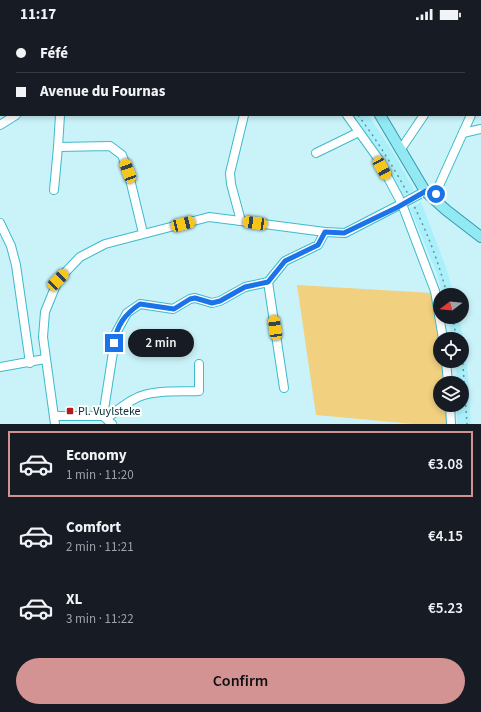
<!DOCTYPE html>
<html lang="en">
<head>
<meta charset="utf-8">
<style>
  body { margin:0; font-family:"Source Sans 3",sans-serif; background:#20242c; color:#f1f3f6; height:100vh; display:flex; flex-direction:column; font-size:15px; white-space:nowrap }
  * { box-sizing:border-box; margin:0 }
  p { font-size:13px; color:#9ea1a6 }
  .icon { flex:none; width:22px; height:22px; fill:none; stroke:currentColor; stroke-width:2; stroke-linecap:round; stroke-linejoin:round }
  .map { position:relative; height:396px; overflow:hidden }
  .panel { display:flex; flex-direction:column; background:#171b24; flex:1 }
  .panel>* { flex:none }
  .guide { position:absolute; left:0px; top:0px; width:481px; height:88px; box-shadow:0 2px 6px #0003; display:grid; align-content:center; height:88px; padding:0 16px; background:#171b24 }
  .needle { width:26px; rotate:254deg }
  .fabs { position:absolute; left:433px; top:260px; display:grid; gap:8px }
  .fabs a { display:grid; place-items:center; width:36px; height:36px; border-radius:50%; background:#171b24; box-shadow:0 2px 6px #0003; font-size:20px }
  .end { position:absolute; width:18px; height:18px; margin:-9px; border:5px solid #1a73e8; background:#fff; box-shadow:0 0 0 2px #fff }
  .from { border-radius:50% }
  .bubble { position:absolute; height:28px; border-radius:14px; background:#171b24; box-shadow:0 2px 6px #0003; font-size:13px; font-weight:600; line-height:28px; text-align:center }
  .car { position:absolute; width:12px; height:24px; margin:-12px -6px; border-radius:5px; box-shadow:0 0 3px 1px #0007; background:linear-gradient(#f5c518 24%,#345 0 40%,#f5c518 0 76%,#345 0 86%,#f5c518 0) }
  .guide b { display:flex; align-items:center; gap:14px; height:38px; font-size:15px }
  .guide b+b { border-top:1px solid #363941 }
  .guide i { width:10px; height:10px; background:#f1f3f6 }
  ul { padding:7px 0 0; list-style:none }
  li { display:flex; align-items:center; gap:12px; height:66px; margin:0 8px 6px; padding:0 8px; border:2px solid transparent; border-radius:0px }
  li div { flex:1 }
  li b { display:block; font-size:15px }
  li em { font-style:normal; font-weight:600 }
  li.current { border-color:#d39393 }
  li>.icon { width:36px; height:36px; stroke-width:1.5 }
  .button { display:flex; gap:8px; margin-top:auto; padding:8px 16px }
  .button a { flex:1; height:46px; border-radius:24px; background:#d39393; color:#111; font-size:16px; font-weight:600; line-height:46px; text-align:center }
  .status { display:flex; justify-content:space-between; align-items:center; height:28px; padding:0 20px; background:#171b24; direction:ltr }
  .status svg { height:11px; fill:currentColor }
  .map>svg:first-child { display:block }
  .built { fill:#aaf0fb }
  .green { fill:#f1d080 }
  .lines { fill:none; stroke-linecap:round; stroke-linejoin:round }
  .minor-casing { stroke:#3ebacb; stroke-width:10 }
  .major-casing { stroke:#329cab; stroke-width:12 }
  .minor { stroke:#fff; stroke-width:8 }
  .major { stroke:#92e8f3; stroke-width:10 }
  .rail { stroke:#689096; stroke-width:1.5; stroke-dasharray:2 4; stroke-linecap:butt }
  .minor-bridge-casing { stroke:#3ebacb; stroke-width:10; stroke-linecap:butt }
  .minor-bridge { stroke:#fff; stroke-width:8 }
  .route { stroke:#1a73e8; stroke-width:5 }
  .poi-dot { fill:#af1e1a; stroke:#fff; stroke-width:1.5 }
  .labels { text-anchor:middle; stroke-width:4; stroke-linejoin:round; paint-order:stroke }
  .poi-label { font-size:12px; fill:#062e33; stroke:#fff; text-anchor:start }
</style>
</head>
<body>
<div class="status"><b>11:17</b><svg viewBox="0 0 49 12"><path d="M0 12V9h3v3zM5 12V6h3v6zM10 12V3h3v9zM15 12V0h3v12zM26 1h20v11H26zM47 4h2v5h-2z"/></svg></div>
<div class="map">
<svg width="481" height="396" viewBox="0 0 481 396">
  <rect width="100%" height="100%" fill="#caf3f9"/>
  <g class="built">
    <polygon points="352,87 368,87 393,124 414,162 403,168 367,107"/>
    <polygon points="421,174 446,239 454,267 442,267 437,246 410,180"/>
    <polygon points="448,289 459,289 464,313 468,347 471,396 457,396 457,377 462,377 462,355 457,355 456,333 462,333 462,311 452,311"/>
  </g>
  <polygon class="green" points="297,257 432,265 440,311 440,333 444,333 444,355 440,355 440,377 447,377 447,396 413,396 316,387"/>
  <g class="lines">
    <defs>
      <g id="minor">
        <polyline points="123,0 123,1"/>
        <polyline points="205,0 206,1"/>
        <polyline points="275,0 275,1"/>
        <polyline points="416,1 418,0"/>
        <polyline points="480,13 481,11"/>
        <polyline points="0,26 1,26"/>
        <polyline points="480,72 481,70"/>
        <polyline points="60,87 58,119 110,118 122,127 128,143 143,205"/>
        <polyline points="347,87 377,129 402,176 435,263 443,311"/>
        <polyline points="0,97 16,87"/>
        <polyline points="463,105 481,101"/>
        <polyline points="401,121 424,87"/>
        <polyline points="316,125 359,104"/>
        <polyline points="54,162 58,119"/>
        <polyline points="433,171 471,87"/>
        <polyline points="241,193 231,156 230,145 244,87"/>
        <polyline points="0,195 11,218 16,237 30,335"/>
        <polyline points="268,254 284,360"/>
        <polyline points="446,333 448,355"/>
        <polyline points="0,339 45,331"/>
        <polyline points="450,377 451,396"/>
        <polyline points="54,388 103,388"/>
        <polyline points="103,388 116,305 127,285 140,276 173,281 190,271 195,270 212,275 220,273 245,259 268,254 285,233 318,217 325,204"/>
        <polyline points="103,388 112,396"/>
        <path d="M107,390C118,382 130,371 144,367C161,362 181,364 199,363V336"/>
        <polyline points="55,396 43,309 45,284 58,252 80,229 105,216 209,189 325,204 345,205 405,174"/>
      </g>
      <g id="major">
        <polyline points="305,0 306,1"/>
        <polyline points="380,87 425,163 446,182 481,209"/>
      </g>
    </defs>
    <use href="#minor" class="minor-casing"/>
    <use href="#major" class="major-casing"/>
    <use href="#minor" class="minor"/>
    <use href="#major" class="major"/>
    <g class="rail">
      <polyline points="287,0 288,1"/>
      <path d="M358,87C398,141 431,202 447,267"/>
      <polyline points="452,289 457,311"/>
      <polyline points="462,323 467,396"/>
    </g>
    <defs>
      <polyline id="minor-bridge" points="405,174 420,166"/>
    </defs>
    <use href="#minor-bridge" class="minor-bridge-casing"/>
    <use href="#minor-bridge" class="minor-bridge"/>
  </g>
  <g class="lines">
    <path class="route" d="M114,315C117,297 125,286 140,276L174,281L190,271L195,270L212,275L220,273L245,259L268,254L285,233L318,217L325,204L344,205L398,179L426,163L433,171L436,166"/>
  </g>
  <rect class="poi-dot" x="66" y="379" width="8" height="8" rx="2"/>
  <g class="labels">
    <g class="poi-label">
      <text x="78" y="387">Pl. Vuylsteke</text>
    </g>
  </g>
</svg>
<div class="fabs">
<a><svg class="needle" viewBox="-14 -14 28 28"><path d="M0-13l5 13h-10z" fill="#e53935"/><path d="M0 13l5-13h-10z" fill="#9ea1a6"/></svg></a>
<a><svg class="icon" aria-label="locate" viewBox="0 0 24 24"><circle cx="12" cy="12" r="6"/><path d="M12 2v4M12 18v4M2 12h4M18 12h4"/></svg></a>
<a><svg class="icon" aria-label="layers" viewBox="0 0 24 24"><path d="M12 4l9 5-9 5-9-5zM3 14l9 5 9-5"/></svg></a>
</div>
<i class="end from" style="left:436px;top:166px"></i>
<i class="end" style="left:114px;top:315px"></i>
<div class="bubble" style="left:128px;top:301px;width:66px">2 min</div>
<i class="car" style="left:382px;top:140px;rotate:151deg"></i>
<i class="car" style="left:128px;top:143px;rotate:340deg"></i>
<i class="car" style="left:255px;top:195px;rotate:278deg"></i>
<i class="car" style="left:183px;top:196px;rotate:76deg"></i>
<i class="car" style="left:58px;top:252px;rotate:44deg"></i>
<i class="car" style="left:275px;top:300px;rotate:352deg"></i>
<div class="guide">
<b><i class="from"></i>Féfé</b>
<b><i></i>Avenue du Fournas</b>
</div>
</div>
<section class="panel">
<ul>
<li class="current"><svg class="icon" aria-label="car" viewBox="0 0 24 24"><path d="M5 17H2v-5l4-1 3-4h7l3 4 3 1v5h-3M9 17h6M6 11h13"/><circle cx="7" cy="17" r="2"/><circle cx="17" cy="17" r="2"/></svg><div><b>Economy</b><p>1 min · 11:20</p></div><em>€3.08</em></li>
<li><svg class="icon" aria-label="car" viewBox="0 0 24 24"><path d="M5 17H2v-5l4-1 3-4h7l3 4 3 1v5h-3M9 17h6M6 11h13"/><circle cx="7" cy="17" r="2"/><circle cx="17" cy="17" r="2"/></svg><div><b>Comfort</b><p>2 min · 11:21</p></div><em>€4.15</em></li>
<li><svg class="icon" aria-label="car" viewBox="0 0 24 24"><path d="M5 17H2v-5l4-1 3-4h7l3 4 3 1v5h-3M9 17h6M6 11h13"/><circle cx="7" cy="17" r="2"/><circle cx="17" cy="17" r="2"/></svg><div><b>XL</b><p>3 min · 11:22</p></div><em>€5.23</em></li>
</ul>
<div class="button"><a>Confirm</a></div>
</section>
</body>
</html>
